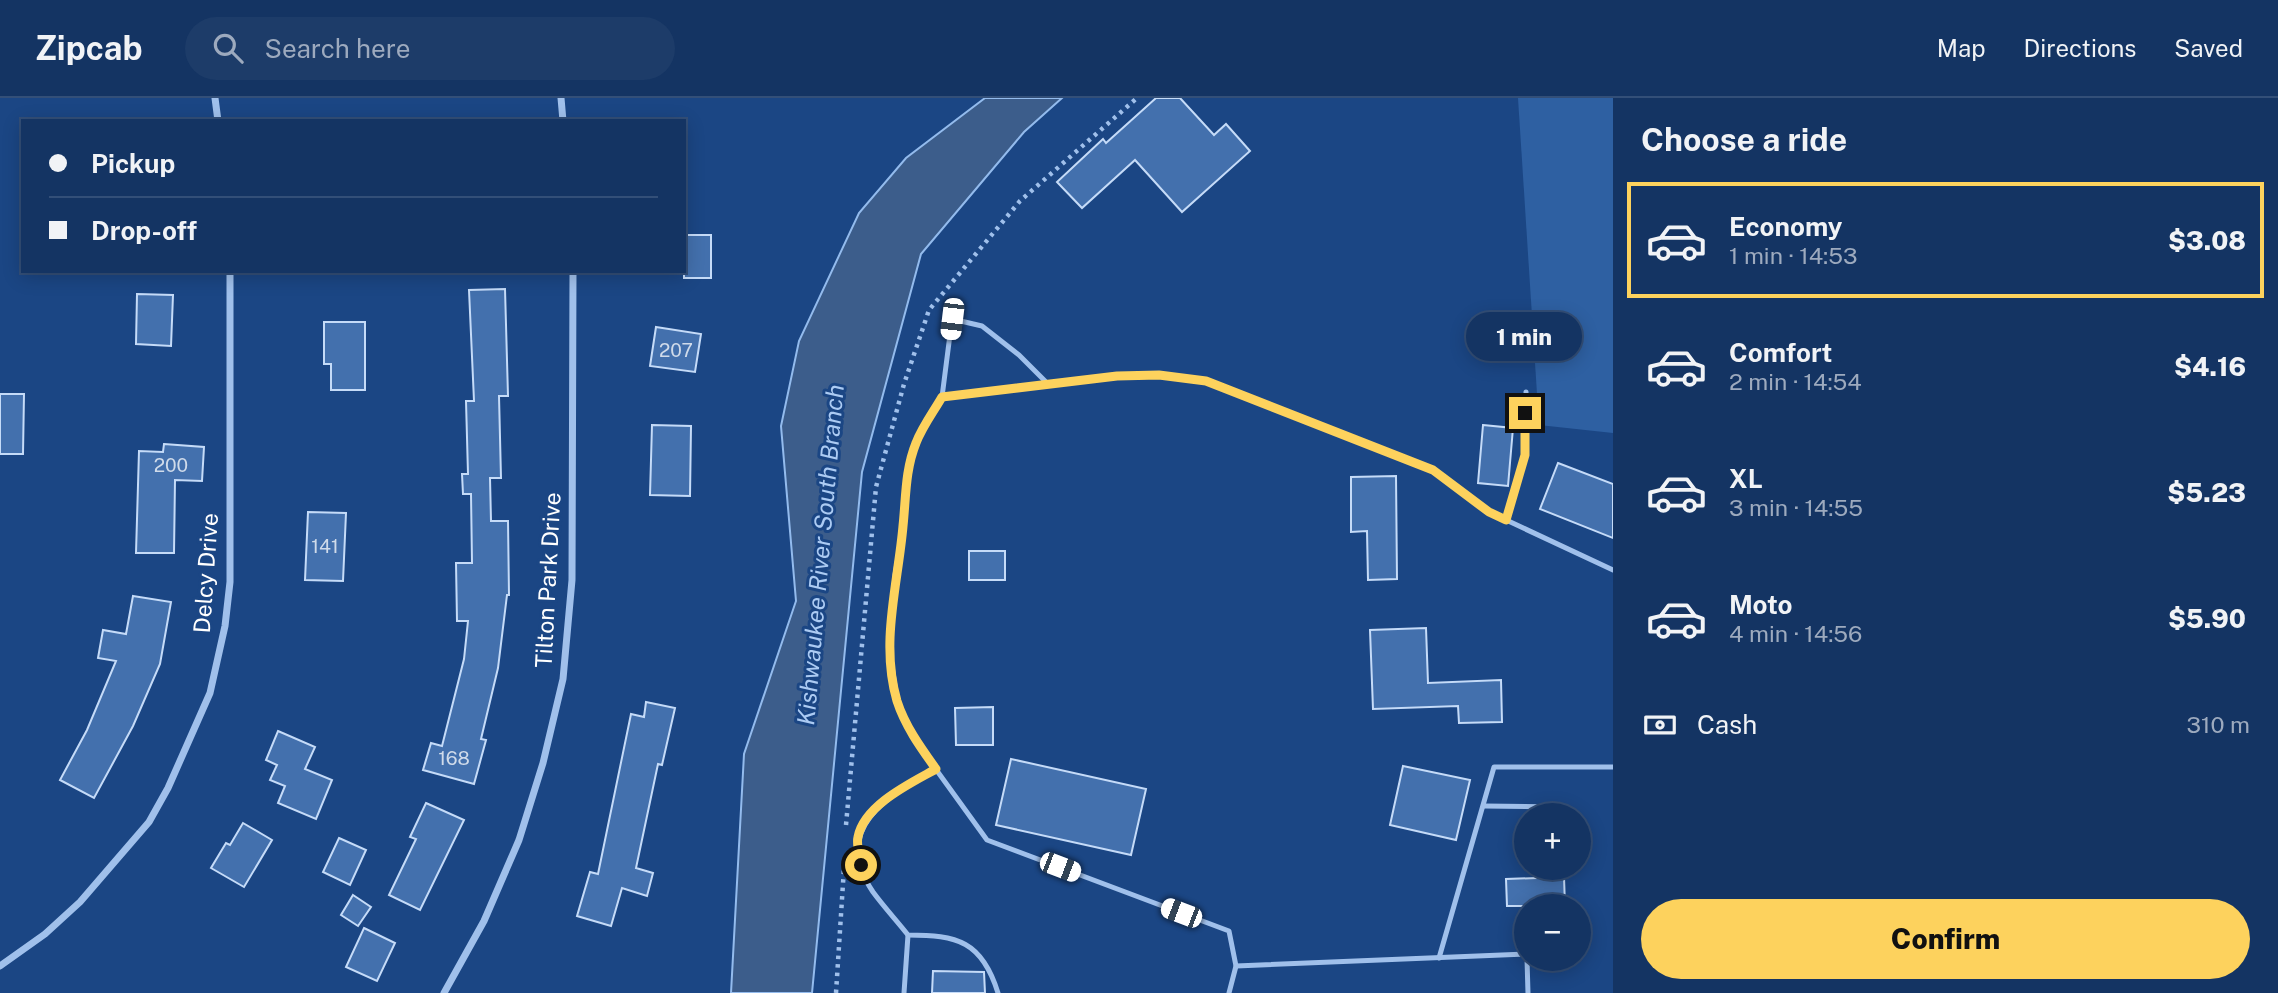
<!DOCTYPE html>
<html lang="en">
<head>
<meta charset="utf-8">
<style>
  body { margin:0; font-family:"Public Sans",sans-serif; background:#1d3c69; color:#f1f3f6; height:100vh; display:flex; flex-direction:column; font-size:26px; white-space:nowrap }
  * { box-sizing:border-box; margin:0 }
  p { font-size:23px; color:#9daabe }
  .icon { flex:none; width:38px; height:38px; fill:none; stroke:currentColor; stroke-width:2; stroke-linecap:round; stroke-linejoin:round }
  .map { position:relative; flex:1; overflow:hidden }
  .side { display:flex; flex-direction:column; background:#143463; width:665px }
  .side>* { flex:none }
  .banner { position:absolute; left:21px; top:21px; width:665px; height:154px; border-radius:0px; box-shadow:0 4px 18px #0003,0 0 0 2px #334f78; display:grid; align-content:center; height:154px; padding:0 28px; background:#143463 }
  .controls { position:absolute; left:1514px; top:705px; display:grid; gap:14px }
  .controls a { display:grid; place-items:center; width:77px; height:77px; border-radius:50%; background:#143463; box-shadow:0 4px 18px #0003,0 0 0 2px #334f78; font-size:35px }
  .end { position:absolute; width:32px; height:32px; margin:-16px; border:9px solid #fdd25d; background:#111; box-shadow:0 0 0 4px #111 }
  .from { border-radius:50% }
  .bubble { position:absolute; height:49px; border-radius:24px; background:#143463; box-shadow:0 4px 18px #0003,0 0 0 2px #334f78; font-size:23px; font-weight:800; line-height:49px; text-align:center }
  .car { position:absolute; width:21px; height:42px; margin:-21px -10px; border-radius:9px; box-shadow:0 0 5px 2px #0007; background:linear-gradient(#fff 24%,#345 0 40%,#fff 0 76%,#345 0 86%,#fff 0) }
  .banner b { display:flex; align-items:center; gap:24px; height:66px; font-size:26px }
  .banner b+b { border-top:2px solid #334f78 }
  .banner i { width:18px; height:18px; background:#f1f3f6 }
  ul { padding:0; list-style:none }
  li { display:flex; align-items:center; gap:21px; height:116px; margin:0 14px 10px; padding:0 14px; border:4px solid transparent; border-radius:0px }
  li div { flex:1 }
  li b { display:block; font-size:26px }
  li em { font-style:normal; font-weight:800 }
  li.active { border-color:#fdd25d }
  li>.icon { width:63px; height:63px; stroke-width:1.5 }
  h2 { padding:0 28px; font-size:32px; line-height:84px }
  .pay { display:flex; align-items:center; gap:18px; height:77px; padding:0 28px; font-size:26px }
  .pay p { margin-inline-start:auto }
  .cta { display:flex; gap:14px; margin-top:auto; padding:14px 28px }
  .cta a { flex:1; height:80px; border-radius:42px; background:#fdd25d; color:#111; font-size:28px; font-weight:800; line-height:80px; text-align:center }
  header { display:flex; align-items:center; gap:42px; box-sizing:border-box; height:98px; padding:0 35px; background:#143463; border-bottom:2px solid #334f78 }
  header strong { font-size:33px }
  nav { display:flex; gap:38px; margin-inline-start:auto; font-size:24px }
  .search { width:490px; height:63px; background:#1d3c69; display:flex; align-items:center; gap:18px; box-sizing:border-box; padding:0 24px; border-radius:38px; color:#9daabe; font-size:26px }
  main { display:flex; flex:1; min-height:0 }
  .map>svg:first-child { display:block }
  .green { fill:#2e60a2 }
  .water { fill:#3c5d8b; stroke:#93bbed; stroke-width:2 }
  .building { fill:#4370ad; stroke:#c5dbf8; stroke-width:2 }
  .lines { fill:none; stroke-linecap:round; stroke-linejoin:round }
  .path { stroke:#a0c0eb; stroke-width:4.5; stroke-dasharray:3.5 5; stroke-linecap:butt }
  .service { stroke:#a0c0eb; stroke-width:5 }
  .minor { stroke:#a0c0eb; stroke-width:7 }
  .route { stroke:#fdd25d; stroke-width:9 }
  .labels { text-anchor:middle; stroke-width:6; stroke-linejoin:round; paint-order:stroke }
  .number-label { font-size:19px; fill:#d0dbea }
  .street-label { font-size:23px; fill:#fff; stroke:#1b4684 }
  .water-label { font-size:24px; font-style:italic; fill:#accbf3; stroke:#1b4684 }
</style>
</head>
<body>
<header>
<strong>Zipcab</strong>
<div class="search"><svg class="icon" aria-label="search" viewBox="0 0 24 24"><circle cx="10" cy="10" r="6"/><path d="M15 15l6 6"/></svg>Search here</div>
<nav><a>Map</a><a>Directions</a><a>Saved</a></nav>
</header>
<main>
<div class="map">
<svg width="1613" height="895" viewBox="0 0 1613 895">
  <rect width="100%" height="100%" fill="#1b4684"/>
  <polygon class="green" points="1518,0 1613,0 1613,335 1539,327"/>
  <polygon class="water" points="985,0 1062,0 1024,34 921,156 862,374 812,895 731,895 744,656 796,503 781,328 799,243 859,115 906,60"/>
  <g class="building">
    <polygon points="1156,0 1180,0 1214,37 1226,26 1250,53 1182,114 1135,62 1082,110 1057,84 1103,41 1106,45"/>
    <rect x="684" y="137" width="27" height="43"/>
    <polygon points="505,191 508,298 499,298 501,380 490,380 491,423 508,423 509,497 507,497 498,570 481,641 486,642 474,686 423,672 431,645 442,648 464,561 468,523 457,523 456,465 472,465 471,396 463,396 462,376 468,376 466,303 474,303 469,192"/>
    <polygon points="137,196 173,197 171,248 136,246"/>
    <polygon points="324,224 365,224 365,292 331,292 331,266 324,266"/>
    <polygon points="656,229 701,236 695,274 650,268"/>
    <polygon points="0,296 24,296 23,356 0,356"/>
    <polygon points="652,327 691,328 690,398 650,397"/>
    <polygon points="1483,327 1513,330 1508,388 1478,385"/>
    <polygon points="164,346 204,349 202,383 175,382 174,455 136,455 139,353 163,354"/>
    <polygon points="1558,365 1613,386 1613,440 1540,411"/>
    <polygon points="1396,378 1397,481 1368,482 1367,433 1351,434 1351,379"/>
    <polygon points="308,414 346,415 343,483 305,482"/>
    <rect x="969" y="453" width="36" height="29"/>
    <polygon points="133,498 171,504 160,566 133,628 94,700 60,682 87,632 116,563 98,560 103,532 126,536"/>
    <polygon points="1426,530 1428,585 1501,582 1502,624 1459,625 1458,608 1373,611 1370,532"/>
    <polygon points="646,604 675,610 662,667 658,666 636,770 653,775 647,798 622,790 611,828 577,818 590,774 598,776 631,616 644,619"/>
    <polygon points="993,609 993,647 956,647 955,610"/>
    <polygon points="278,633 315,649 305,671 332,682 316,721 278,705 285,688 270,682 277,667 266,662"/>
    <polygon points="1011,661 1146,691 1131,757 996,727"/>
    <polygon points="1403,668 1470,682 1456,742 1390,727"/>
    <polygon points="426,705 464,722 420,812 389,797 416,741 410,739"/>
    <polygon points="243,725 272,742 244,789 211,770 226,745 230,747"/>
    <polygon points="339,740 366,752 350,787 323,774"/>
    <polygon points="1564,779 1565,808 1507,808 1506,781"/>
    <polygon points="353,797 371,809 358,828 341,817"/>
    <polygon points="364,830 395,845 377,883 346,869"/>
    <polygon points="933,873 984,874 985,895 932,895"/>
  </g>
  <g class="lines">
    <g class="path">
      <polyline points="846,727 876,389 904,286 929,212 1020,103 1137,0"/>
      <polyline points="836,895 844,770"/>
    </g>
    <g class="service">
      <polyline points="942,299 952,221 982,228 1019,257 1047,285"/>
      <polyline points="1506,422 1526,357 1526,294"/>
      <path d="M936,672C887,698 830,731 873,794C884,809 897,823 908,837C957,837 982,843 998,895"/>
      <polyline points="1484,708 1564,709"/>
      <polyline points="1439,860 1494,669 1613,669"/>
      <polyline points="1527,861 1528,895"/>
      <polyline points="1236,868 1526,856"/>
      <polyline points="904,895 908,837"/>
      <polyline points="1229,895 1236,868 1229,833 987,742 914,641 897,602 889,547 895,477 903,430 907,373 916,343 942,299 1117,278 1159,277 1206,283 1433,372 1489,414 1613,472"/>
    </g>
    <g class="minor">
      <polyline points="215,0 218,23"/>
      <polyline points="561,0 563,23"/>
      <polyline points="0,868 45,836 80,804 149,724 168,690 210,595 225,528 230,484 230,173"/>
      <polyline points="444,895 484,823 519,742 543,665 563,581 572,482 573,173"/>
    </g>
  </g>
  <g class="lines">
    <path class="route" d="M861,767C860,759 856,747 858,739C864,707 911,685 936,671C921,650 905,628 897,603C880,545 898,486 903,428C906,400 905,372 916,345C922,329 934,313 942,299L1117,278L1159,277L1206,283L1433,372L1489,414L1506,422L1525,357V315"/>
  </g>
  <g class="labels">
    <g class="number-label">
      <text x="676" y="259">207</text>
      <text x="171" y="374">200</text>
      <text x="325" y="455">141</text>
      <text x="454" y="667">168</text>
    </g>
    <g class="street-label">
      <text transform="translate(206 475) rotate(-86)" y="8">Delcy Drive</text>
      <text transform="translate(548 482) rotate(-87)" y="8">Tilton Park Drive</text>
    </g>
    <g class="water-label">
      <text transform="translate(821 457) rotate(-85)" y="8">Kishwaukee River South Branch</text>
    </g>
  </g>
</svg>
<div class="controls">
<a>+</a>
<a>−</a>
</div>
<i class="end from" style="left:861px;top:767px"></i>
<i class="end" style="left:1525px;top:315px"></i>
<div class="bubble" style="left:1466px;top:214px;width:116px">1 min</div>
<i class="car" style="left:952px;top:221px;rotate:187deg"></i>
<i class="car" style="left:1060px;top:769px;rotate:111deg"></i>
<i class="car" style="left:1181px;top:815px;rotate:291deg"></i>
<div class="banner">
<b><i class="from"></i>Pickup</b>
<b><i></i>Drop-off</b>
</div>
</div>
<section class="side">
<h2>Choose a ride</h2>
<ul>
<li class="active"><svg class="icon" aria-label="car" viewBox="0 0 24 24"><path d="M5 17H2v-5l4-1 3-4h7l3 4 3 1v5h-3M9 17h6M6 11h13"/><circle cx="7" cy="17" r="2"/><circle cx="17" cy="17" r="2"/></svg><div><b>Economy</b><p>1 min · 14:53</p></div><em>$3.08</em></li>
<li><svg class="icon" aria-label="car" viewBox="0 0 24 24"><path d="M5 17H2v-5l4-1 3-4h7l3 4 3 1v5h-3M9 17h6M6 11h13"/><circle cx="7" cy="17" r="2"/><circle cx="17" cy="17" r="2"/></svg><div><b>Comfort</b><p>2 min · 14:54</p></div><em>$4.16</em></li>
<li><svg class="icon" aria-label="car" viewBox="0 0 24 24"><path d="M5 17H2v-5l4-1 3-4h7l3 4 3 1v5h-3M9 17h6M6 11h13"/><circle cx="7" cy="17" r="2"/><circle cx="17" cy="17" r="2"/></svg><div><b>XL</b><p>3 min · 14:55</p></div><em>$5.23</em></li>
<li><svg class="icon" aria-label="car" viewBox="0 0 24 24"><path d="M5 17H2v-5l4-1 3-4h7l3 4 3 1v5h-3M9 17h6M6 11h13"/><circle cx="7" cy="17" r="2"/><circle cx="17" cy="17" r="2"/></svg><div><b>Moto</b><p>4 min · 14:56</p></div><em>$5.90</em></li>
</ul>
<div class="pay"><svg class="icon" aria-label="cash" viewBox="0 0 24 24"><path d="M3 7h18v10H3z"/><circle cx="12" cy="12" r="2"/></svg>Cash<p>310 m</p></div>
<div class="cta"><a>Confirm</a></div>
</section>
</main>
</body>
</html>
